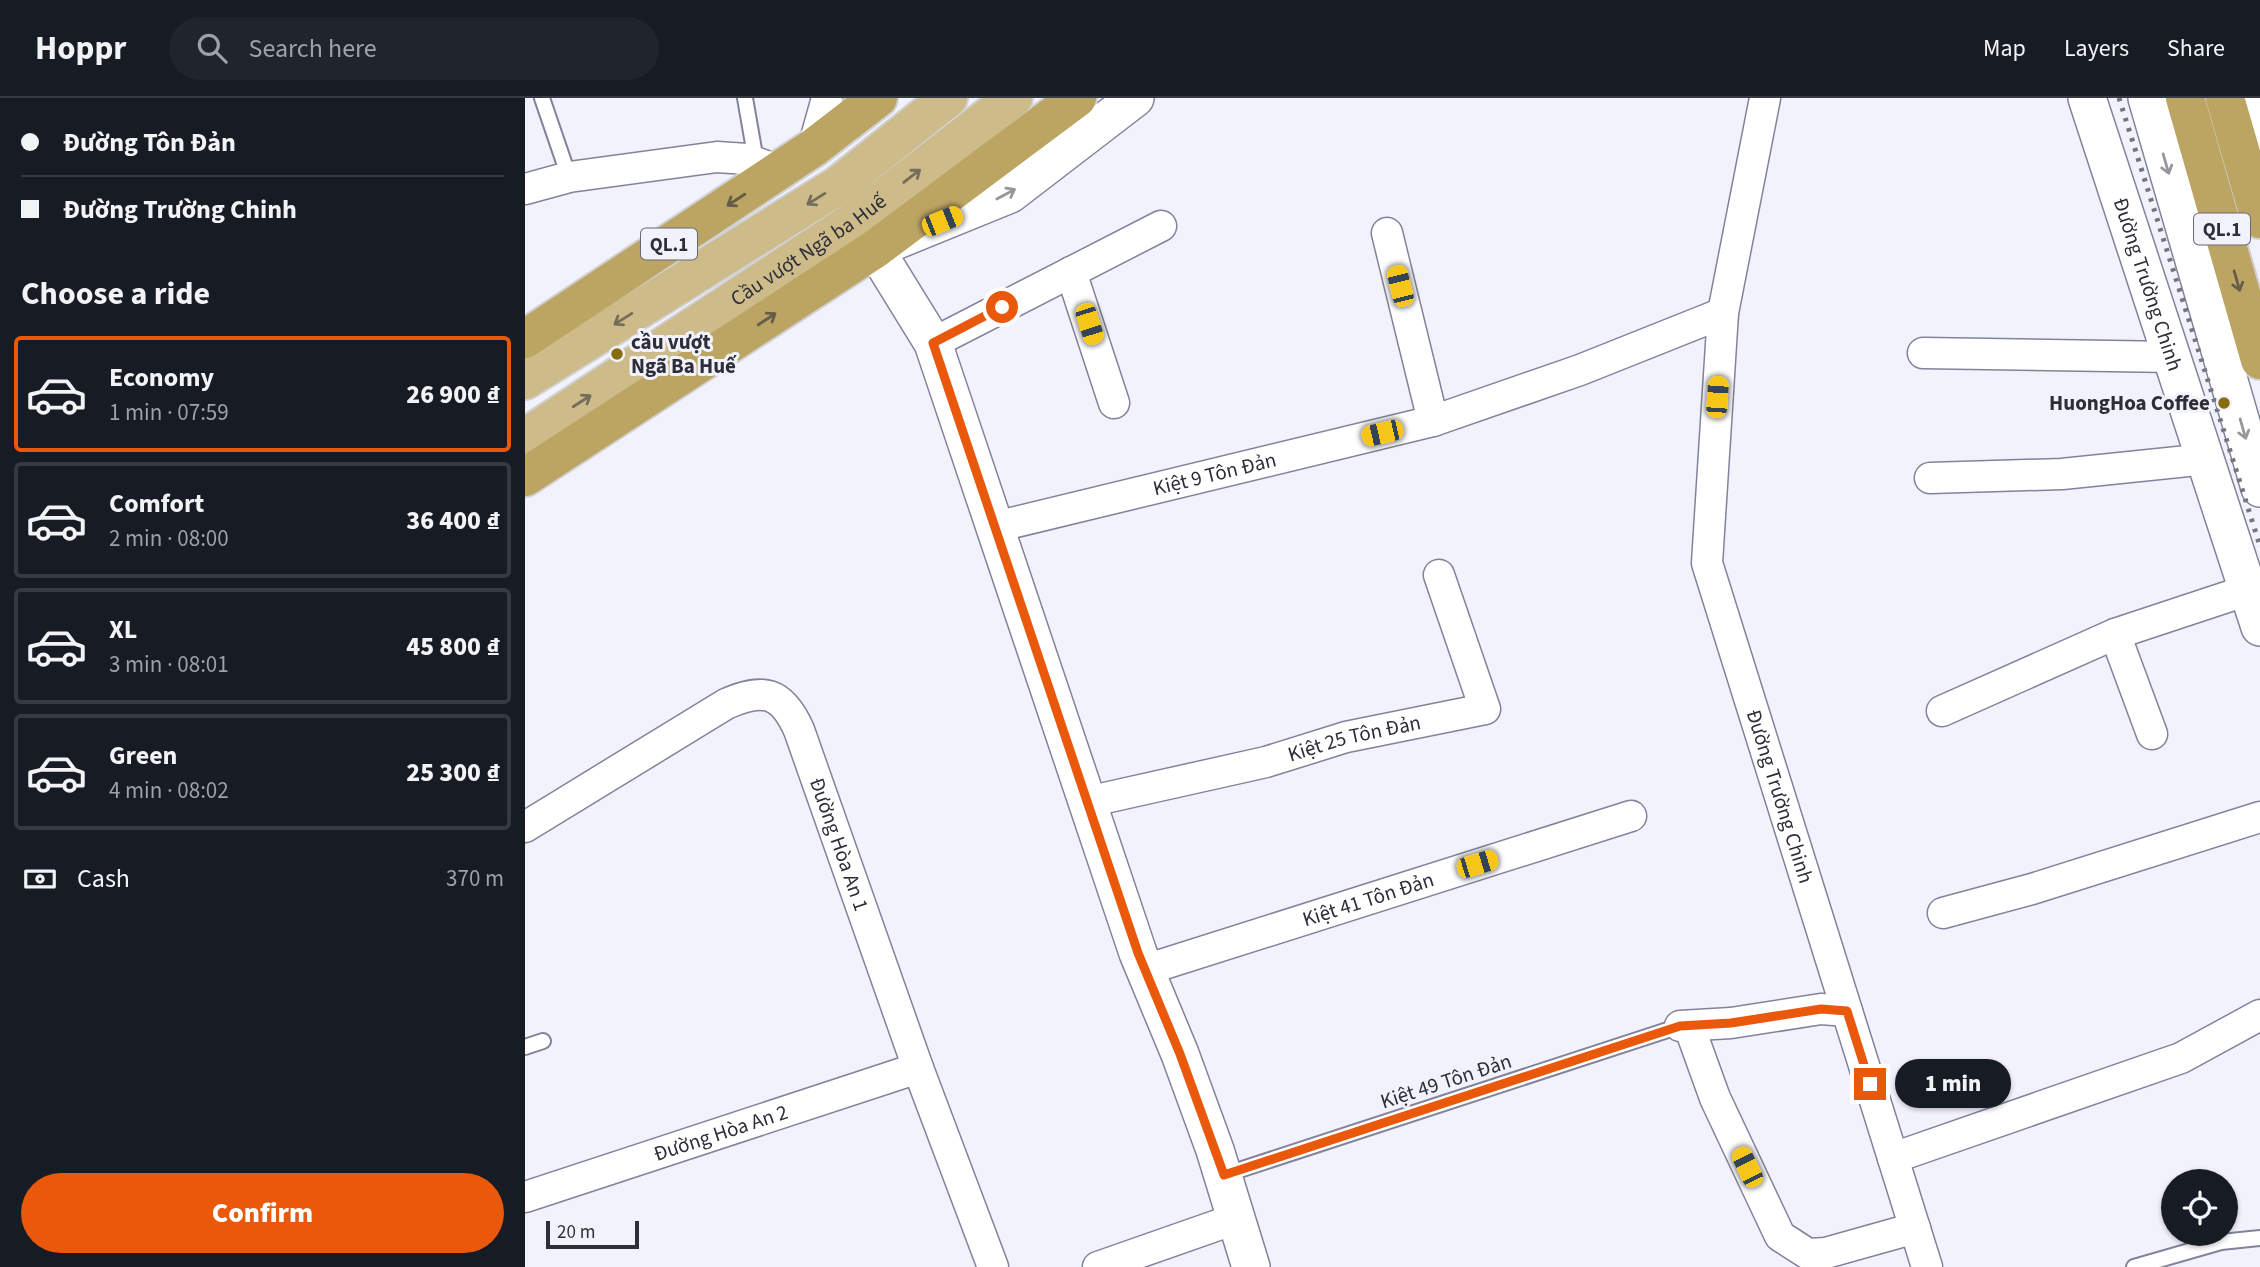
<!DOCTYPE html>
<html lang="en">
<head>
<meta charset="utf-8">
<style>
  body { margin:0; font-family:"Source Sans 3",sans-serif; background:#20242c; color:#f1f3f6; height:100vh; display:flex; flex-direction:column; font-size:26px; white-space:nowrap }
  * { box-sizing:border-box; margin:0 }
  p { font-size:23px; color:#9ea1a6 }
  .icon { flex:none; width:38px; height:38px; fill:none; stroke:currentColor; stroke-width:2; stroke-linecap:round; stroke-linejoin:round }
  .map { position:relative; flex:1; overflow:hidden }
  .panel { display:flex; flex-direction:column; background:#171b24; width:525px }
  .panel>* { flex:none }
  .top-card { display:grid; align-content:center; height:154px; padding:0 21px; background:#171b24 }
  .fabs { position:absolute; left:1636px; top:1071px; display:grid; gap:14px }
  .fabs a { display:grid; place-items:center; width:77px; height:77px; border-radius:50%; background:#171b24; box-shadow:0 2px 5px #0004; font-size:35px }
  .scale { position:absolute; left:21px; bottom:18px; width:93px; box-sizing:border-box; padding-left:7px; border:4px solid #2d2e38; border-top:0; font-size:19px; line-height:24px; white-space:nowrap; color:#2d2e38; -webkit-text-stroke:5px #f1f2fc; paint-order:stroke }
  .end { position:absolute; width:32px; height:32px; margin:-16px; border:9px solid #ea580c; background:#fff; box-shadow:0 0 0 4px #fff }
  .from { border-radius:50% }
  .bubble { position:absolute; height:49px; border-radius:24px; background:#171b24; box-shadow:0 2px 5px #0004; font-size:23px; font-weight:800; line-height:49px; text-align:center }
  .car { position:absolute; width:21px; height:42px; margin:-21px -10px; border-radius:9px; box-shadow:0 0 5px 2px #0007; background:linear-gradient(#f5c518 24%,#345 0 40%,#f5c518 0 76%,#345 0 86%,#f5c518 0) }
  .top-card b { display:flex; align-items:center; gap:24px; height:66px; font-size:26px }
  .top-card b+b { border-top:2px solid #363941 }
  .top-card i { width:18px; height:18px; background:#f1f3f6 }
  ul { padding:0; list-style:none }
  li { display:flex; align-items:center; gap:21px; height:116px; margin:0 14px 10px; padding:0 7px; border:4px solid #363941; border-radius:7px }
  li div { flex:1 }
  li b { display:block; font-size:26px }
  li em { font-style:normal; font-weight:800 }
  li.on { border-color:#ea580c }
  li>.icon { width:63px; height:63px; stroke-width:1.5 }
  h2 { padding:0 21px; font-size:32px; line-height:84px }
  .pay { display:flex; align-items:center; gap:18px; height:77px; padding:0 21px; font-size:26px }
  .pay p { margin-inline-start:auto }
  .action { display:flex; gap:14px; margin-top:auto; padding:14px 21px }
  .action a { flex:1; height:80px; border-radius:42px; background:#ea580c; color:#fff; font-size:28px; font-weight:800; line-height:80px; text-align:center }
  header { display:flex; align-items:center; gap:42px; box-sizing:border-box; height:98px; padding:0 35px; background:#171b24; border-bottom:2px solid #363941 }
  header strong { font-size:33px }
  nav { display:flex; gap:38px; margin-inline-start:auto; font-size:24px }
  .search { width:490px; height:63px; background:#20242c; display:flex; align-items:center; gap:18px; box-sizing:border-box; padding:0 24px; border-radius:38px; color:#9ea1a6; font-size:26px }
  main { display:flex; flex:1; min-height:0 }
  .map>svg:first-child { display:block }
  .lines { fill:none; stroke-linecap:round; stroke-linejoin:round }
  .service-casing { stroke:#81839a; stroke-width:18 }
  .minor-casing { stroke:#81839a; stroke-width:33 }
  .tertiary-casing { stroke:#81839a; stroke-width:40 }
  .primary-casing { stroke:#d1d1d3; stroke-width:42 }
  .trunk-casing { stroke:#d1d1d3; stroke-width:42 }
  .service { stroke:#fff; stroke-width:14 }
  .minor { stroke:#fff; stroke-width:30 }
  .tertiary { stroke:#fff; stroke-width:37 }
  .primary { stroke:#cdbb89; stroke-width:38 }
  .trunk { stroke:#bca462; stroke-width:38 }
  .rail { stroke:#74757f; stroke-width:5; stroke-dasharray:3.5 7; stroke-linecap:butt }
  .oneway { stroke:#96969c }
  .oneway2 { stroke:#756d5c }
  .oneway3 { stroke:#665d49 }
  .route { stroke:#ea580c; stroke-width:9 }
  .poi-dot { fill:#896c0c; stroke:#f1f2fc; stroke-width:2.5 }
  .labels { text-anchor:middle; stroke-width:6; stroke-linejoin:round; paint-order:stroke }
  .shield { fill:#f1f2fc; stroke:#686973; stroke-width:2 }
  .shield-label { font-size:19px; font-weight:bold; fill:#2d2e38 }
  .street-label { font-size:21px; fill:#2d2e38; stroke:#f1f2fc }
  .poi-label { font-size:21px; font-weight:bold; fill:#2d2e38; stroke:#f1f2fc; text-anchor:start }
</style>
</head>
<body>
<header>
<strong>Hoppr</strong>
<div class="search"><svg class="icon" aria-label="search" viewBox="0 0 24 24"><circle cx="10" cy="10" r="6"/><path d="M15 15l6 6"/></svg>Search here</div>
<nav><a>Map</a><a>Layers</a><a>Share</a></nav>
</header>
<main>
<section class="panel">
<div class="top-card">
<b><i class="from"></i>Đường Tôn Đản</b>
<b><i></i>Đường Trường Chinh</b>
</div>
<h2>Choose a ride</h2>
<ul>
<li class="on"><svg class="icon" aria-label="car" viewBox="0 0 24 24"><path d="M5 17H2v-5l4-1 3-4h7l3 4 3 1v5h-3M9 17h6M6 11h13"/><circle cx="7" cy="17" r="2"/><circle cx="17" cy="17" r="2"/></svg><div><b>Economy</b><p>1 min · 07:59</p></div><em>26 900 ₫</em></li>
<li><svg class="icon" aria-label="car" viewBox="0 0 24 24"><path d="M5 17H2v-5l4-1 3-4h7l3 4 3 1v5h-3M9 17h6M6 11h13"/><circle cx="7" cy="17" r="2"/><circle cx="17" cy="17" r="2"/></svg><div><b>Comfort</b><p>2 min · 08:00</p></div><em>36 400 ₫</em></li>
<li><svg class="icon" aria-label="car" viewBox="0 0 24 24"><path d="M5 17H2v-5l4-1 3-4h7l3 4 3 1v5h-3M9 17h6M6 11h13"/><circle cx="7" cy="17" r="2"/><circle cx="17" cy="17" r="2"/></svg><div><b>XL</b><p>3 min · 08:01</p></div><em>45 800 ₫</em></li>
<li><svg class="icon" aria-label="car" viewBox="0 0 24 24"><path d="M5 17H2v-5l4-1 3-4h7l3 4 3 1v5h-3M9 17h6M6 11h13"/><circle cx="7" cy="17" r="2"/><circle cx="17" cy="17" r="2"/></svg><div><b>Green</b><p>4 min · 08:02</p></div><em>25 300 ₫</em></li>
</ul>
<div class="pay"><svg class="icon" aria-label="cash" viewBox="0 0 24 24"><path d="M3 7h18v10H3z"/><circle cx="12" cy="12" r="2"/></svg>Cash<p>370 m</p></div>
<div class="action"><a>Confirm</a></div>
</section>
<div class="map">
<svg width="1735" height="1169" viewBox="0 0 1735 1169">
  <rect width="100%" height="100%" fill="#f1f2fc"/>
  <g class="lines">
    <defs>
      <g id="service">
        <polyline points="17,0 44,79"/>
        <polyline points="220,0 231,63"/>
        <polyline points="0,949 18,943"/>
        <polyline points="699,1077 1155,928"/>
        <polyline points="1609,1169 1696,1144 1735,1140"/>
      </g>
      <g id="minor">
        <path id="s1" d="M1240,0L1198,215L1182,465L1402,1169"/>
        <polyline points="288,50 302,0"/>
        <polyline points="0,91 44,79 192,59 222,61 254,73"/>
        <polyline points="862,135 908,323"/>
        <polyline points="546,174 589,305"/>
        <polyline points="408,245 636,128"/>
        <polyline points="1398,255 1648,259"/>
        <polyline points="1405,380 1537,376 1682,361"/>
        <path id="s2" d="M470,429L908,323L1055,272L1198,215"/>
        <polyline points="1590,536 1627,636"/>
        <polyline points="1417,613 1590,536 1723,492"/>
        <path id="s3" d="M562,704L741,664L821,639L960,611L914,477"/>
        <path id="s4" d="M0,729L201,606C239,589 257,594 274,632L393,970L468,1169"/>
        <polyline points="1418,815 1507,791 1735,719"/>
        <path id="s5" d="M620,872L1106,718"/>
        <polyline points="1155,928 1206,925 1296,911 1322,913"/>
        <polyline points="1164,928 1190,1000 1255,1138 1283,1156 1301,1155 1390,1130"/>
        <polyline points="1368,1060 1656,960 1735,917"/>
        <path id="s6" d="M0,1099L393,970"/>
        <polyline points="573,1169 713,1120"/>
      </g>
      <g id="tertiary">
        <polyline points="610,0 485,96 350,151 408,245 613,855 655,956 690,1052 726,1169"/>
        <path id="s7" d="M1562,0L1735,529"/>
        <polyline points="1622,0 1735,390"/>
        <polyline points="1724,0 1735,35"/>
      </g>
      <g id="primary">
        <polyline points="0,282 314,87 423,0"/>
        <path id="s8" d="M0,340L333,120L488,0"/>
      </g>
      <g id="trunk">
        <polyline points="1660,0 1735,262"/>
        <polyline points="1700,0 1735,121"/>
        <polyline points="0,241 288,50 353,0"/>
        <polyline points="0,379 350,151 552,0"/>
      </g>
    </defs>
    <use href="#service" class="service-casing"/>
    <use href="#minor" class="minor-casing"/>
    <use href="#tertiary" class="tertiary-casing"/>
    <use href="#primary" class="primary-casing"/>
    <use href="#trunk" class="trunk-casing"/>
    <use href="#service" class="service"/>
    <use href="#minor" class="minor"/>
    <use href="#tertiary" class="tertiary"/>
    <use href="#primary" class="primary"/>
    <use href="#trunk" class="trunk"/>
    <polyline class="rail" points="1594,0 1735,448"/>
  </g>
  <defs><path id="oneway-shaft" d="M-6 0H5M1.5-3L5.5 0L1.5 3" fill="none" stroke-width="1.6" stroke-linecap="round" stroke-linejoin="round" transform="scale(1.75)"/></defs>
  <g class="oneway">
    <use href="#oneway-shaft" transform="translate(1641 66) rotate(74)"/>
    <use href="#oneway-shaft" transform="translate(481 96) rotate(-28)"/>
    <use href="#oneway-shaft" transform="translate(1718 331) rotate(74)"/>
  </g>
  <g class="oneway2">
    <use href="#oneway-shaft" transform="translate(387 78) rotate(-38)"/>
    <use href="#oneway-shaft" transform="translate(291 101) rotate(148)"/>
    <use href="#oneway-shaft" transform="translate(98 221) rotate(148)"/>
    <use href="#oneway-shaft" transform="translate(57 303) rotate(-33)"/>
  </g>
  <g class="oneway3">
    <use href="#oneway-shaft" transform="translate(211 102) rotate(147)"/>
    <use href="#oneway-shaft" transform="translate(1712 183) rotate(74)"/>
    <use href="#oneway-shaft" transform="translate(242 221) rotate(-33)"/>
  </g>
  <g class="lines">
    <polyline class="route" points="477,209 408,245 613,855 655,956 699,1077 1155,928 1206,925 1296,911 1322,913 1345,986"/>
  </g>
  <g class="poi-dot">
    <circle cx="92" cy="256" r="7"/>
    <circle cx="1699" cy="305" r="7"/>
  </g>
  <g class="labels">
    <g class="shield">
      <rect x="1669" y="115.5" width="56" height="31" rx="5"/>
      <rect x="116" y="130.5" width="56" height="31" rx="5"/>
    </g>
    <g class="shield-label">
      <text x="1697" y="138">QL.1</text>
      <text x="144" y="153">QL.1</text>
    </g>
    <g class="street-label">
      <text dy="7" stroke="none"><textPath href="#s8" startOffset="340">Cầu vượt Ngã ba Huế</textPath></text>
      <text dy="7" stroke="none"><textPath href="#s7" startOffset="196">Đường Trường Chinh</textPath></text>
      <text dy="7" stroke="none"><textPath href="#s2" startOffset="226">Kiệt 9 Tôn Đản</textPath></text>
      <text dy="7" stroke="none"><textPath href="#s3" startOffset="275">Kiệt 25 Tôn Đản</textPath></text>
      <text dy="7" stroke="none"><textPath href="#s1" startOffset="714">Đường Trường Chinh</textPath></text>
      <text dy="7" stroke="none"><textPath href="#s4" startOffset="448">Đường Hòa An 1</textPath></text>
      <text dy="7" stroke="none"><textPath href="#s5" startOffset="234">Kiệt 41 Tôn Đản</textPath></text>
      <text transform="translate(921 983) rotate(-18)" y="7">Kiệt 49 Tôn Đản</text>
      <text dy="7" stroke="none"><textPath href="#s6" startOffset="206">Đường Hòa An 2</textPath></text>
    </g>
    <g class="poi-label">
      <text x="106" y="251">cầu vượt<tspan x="106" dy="24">Ngã Ba Huế</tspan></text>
      <text x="1685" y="312" text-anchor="end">HuongHoa Coffee</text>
    </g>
  </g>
</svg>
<div class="fabs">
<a><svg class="icon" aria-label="locate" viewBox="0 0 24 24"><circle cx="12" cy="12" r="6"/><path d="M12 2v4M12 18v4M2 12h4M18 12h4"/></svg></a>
</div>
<div class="scale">20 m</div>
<i class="end from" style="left:477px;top:209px"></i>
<i class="end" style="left:1345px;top:986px"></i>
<div class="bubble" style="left:1370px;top:961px;width:116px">1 min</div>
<i class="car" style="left:417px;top:123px;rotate:68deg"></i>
<i class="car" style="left:875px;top:188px;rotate:346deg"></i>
<i class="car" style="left:564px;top:226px;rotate:162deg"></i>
<i class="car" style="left:1192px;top:299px;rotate:4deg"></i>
<i class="car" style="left:857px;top:335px;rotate:257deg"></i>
<i class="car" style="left:952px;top:766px;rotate:73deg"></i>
<i class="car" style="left:1222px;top:1069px;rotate:334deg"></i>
</div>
</main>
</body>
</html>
